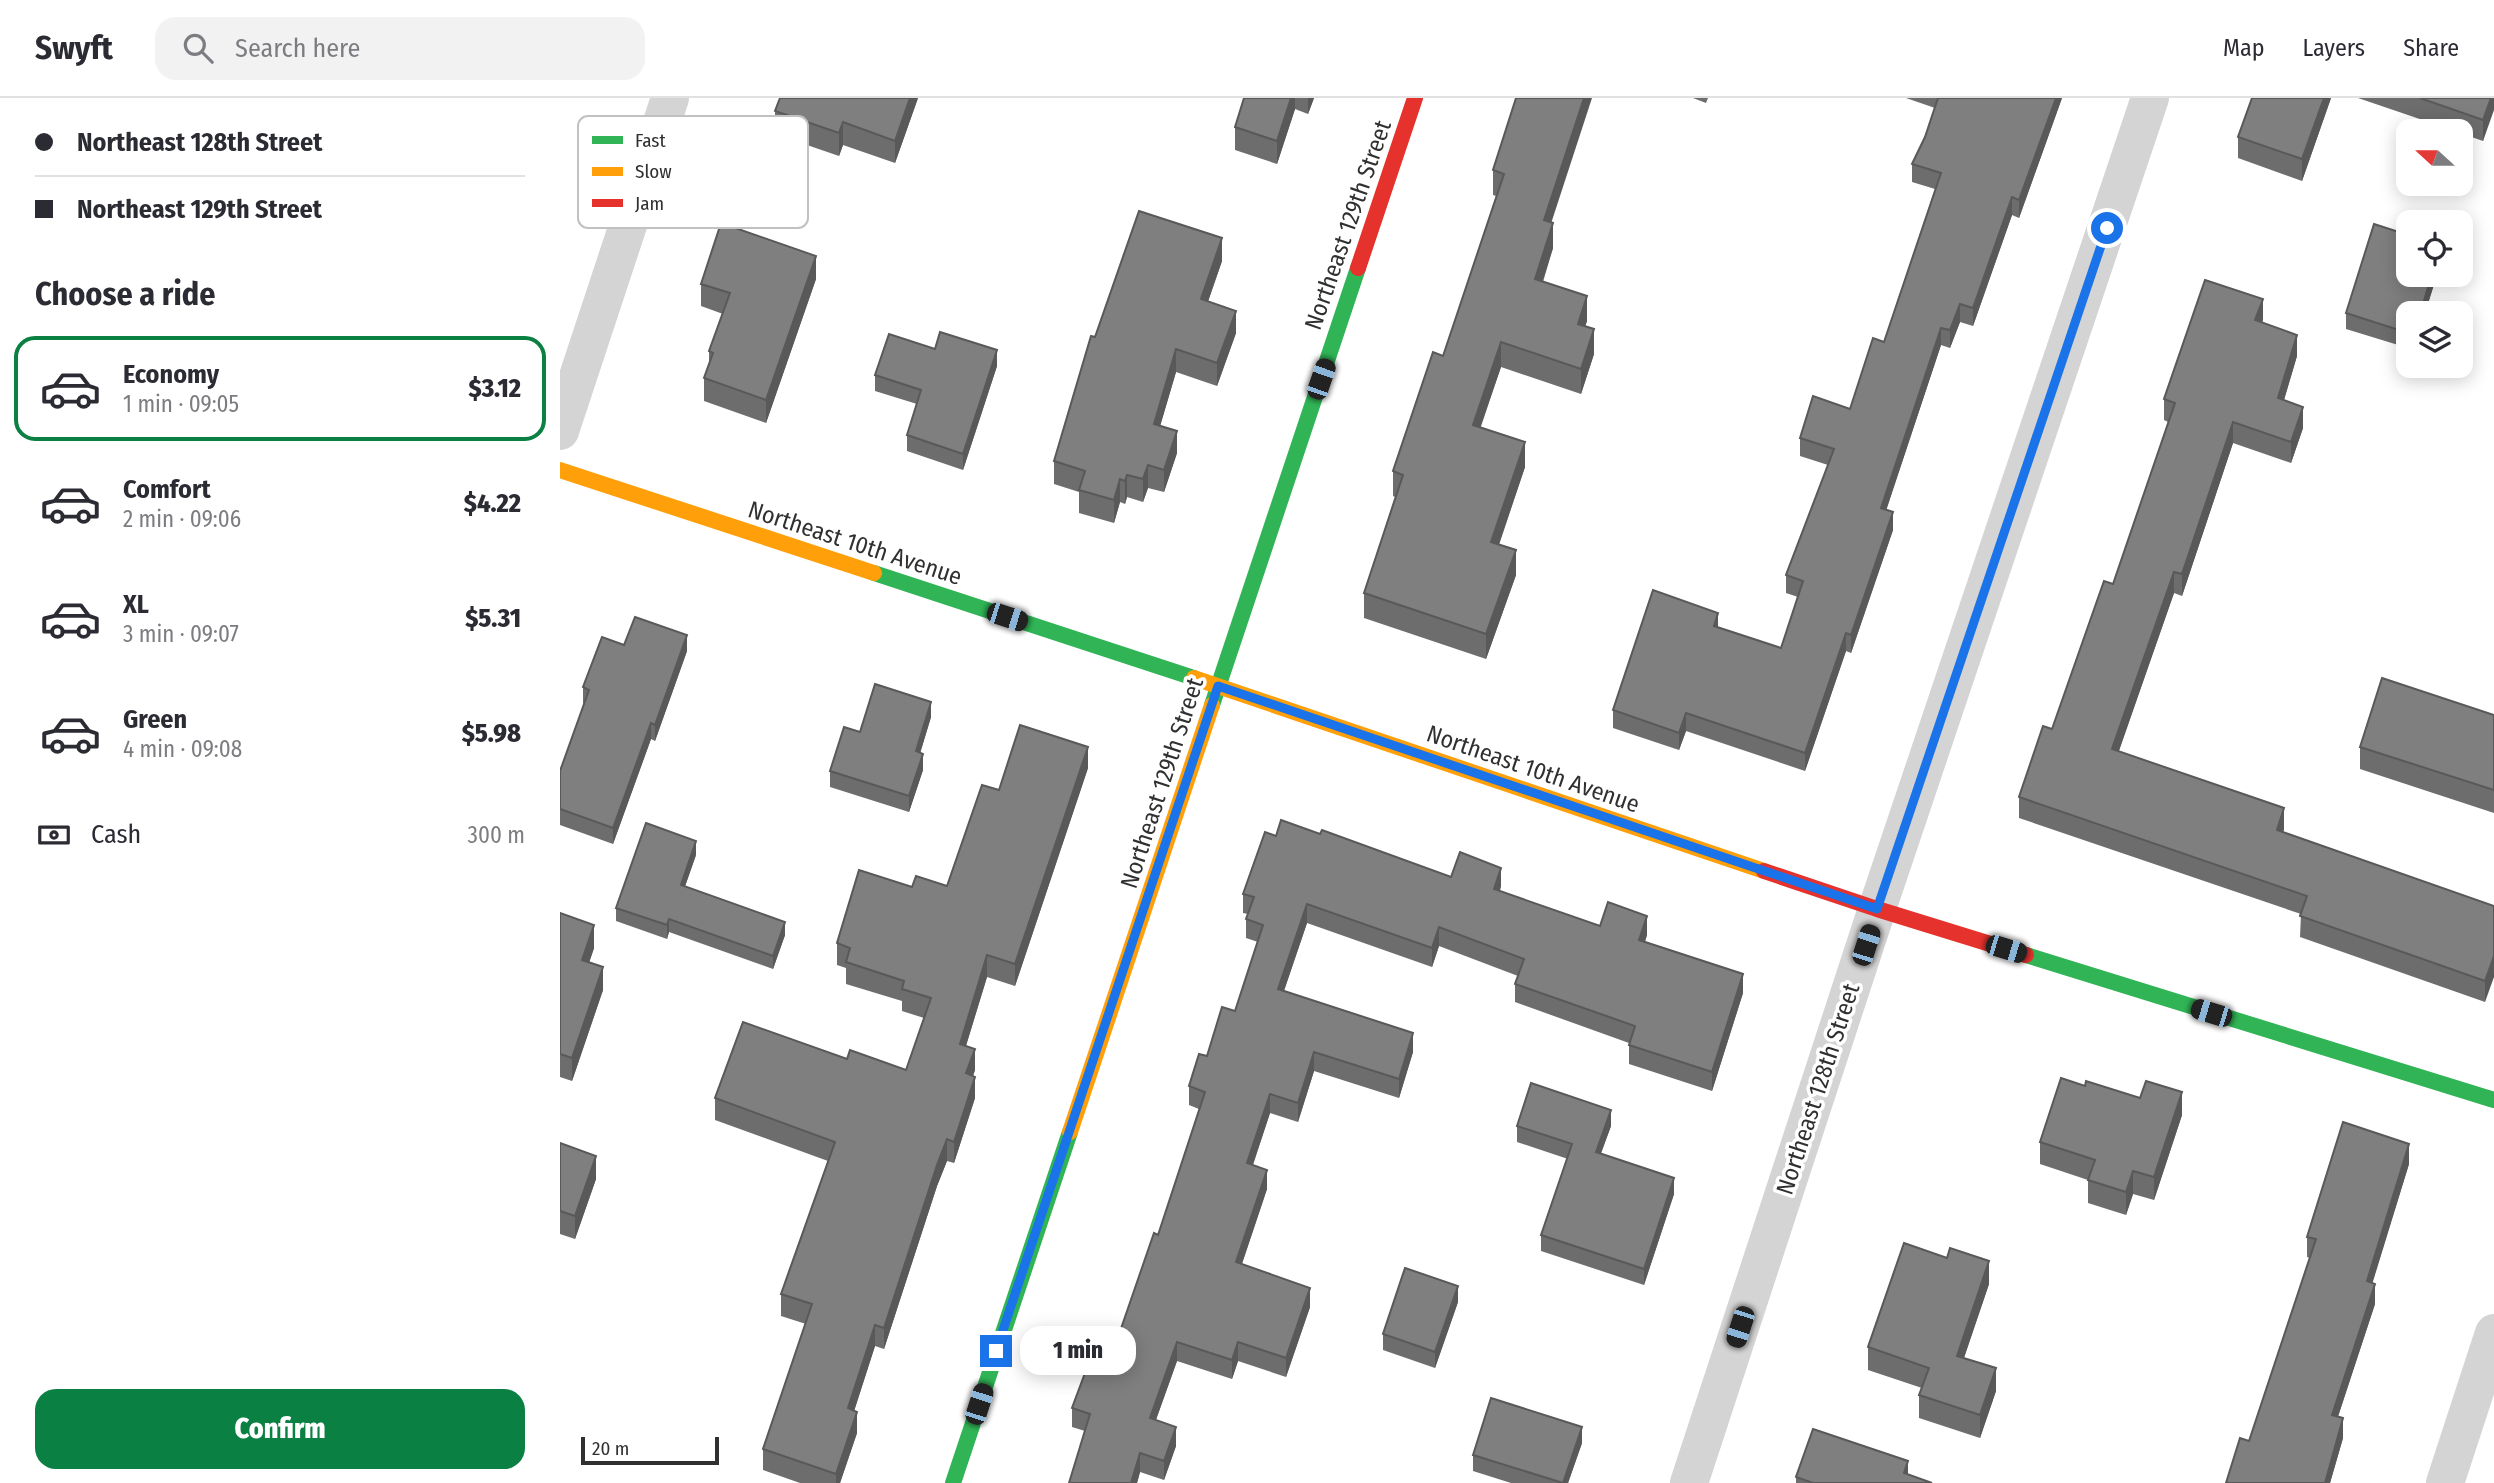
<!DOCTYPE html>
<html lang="en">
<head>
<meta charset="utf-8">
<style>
  body { margin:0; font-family:"Fira Sans Condensed",sans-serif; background:#f2f2f3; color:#2b2b33; height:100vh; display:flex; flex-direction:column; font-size:26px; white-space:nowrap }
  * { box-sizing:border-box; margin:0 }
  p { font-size:23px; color:#7c7c81 }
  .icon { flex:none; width:38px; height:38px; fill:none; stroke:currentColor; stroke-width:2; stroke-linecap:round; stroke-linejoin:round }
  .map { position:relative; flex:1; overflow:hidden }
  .sheet { display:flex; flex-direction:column; background:#fff; width:560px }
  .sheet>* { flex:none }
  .top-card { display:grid; align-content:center; height:154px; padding:0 35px; background:#fff }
  .needle { width:46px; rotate:291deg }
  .tools { position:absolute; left:1836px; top:21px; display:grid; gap:14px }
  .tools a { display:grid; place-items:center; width:77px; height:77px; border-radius:14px; background:#fff; box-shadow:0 4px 18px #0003; font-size:35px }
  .scale { position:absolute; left:21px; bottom:18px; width:138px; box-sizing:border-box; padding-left:7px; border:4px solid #303030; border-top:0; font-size:19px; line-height:24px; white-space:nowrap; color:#303030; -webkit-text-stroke:5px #fff; paint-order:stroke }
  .end { position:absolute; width:32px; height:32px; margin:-16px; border:9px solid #1a73e8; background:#fff; box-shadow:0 0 0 4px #fff }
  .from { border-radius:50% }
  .bubble { position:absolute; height:49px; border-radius:21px; background:#fff; box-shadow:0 4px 18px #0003; font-size:23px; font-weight:800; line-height:49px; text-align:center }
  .car { position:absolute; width:21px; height:42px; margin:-21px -10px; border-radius:9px; box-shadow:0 0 5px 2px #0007; background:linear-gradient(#222 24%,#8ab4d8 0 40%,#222 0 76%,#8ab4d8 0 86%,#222 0) }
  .top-card b { display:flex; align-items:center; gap:24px; height:66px; font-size:26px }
  .top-card b+b { border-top:2px solid #e1e1e2 }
  .top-card i { width:18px; height:18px; background:#2b2b33 }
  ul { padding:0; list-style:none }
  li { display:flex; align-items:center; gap:21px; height:105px; margin:0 14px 10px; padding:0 21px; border:4px solid transparent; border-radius:21px }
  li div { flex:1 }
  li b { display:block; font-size:26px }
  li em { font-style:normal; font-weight:800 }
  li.selected { border-color:#0b8043 }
  li>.icon { width:63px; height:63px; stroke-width:1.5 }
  h2 { padding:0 35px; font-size:32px; line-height:84px }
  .pay { display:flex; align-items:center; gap:18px; height:77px; padding:0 35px; font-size:26px }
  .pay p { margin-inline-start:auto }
  .cta { display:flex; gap:14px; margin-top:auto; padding:14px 35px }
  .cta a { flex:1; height:80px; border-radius:21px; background:#0b8043; color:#fff; font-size:28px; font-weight:800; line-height:80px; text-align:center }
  header { display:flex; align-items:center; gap:42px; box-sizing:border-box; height:98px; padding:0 35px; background:#fff; border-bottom:2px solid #e1e1e2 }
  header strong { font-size:33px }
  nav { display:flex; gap:38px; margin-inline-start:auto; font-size:24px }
  .search { width:490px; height:63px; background:#f2f2f3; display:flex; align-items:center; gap:18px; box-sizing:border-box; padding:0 24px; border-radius:21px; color:#7c7c81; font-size:26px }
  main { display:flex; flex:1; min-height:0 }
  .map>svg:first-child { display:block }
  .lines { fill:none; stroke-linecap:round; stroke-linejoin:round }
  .street { stroke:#d4d4d4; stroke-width:38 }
  .fast { stroke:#30b455; stroke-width:16 }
  .slow { stroke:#ff9f0a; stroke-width:16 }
  .jam { stroke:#e5322d; stroke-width:16 }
  .wall { fill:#6d6d6d }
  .shaded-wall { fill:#595959 }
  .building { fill:#7f7f7f; stroke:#595959; stroke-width:2 }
  .route { stroke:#1a73e8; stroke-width:9 }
  .labels { text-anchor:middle; stroke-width:7; stroke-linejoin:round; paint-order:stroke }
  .street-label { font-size:24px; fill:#303030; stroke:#fff }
  .key { fill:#fff; stroke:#c1c1c1; stroke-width:2 }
  .key-label { font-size:19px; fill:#303030 }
</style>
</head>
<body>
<header>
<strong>Swyft</strong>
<div class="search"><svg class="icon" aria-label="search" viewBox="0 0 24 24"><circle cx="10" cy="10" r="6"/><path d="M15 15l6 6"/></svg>Search here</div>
<nav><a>Map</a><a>Layers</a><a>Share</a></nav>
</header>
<main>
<section class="sheet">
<div class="top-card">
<b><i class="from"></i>Northeast 128th Street</b>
<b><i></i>Northeast 129th Street</b>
</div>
<h2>Choose a ride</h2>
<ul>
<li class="selected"><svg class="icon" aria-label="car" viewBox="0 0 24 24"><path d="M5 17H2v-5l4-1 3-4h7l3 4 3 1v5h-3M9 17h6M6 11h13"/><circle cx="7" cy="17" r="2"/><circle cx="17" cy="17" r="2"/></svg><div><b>Economy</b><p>1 min · 09:05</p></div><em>$3.12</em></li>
<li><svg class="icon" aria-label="car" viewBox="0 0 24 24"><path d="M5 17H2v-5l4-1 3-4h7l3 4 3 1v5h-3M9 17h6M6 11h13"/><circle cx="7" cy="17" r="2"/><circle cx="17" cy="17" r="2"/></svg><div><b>Comfort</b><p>2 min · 09:06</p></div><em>$4.22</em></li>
<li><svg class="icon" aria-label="car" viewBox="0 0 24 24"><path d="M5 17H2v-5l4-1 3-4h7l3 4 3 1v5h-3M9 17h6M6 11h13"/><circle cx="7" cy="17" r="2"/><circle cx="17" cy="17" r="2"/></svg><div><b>XL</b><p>3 min · 09:07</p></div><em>$5.31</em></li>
<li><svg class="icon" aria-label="car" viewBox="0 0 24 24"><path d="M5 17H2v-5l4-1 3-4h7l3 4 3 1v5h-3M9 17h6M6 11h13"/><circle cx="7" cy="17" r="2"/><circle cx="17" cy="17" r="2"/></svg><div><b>Green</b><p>4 min · 09:08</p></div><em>$5.98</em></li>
</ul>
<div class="pay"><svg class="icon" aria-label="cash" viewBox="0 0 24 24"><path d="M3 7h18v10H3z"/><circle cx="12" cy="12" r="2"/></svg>Cash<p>300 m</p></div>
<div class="cta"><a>Confirm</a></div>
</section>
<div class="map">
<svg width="1934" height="1385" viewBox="0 0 1934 1385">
  <rect width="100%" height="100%" fill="#fff"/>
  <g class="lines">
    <g class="street">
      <polyline points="0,333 110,0"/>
      <polyline points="1129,1385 1317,811 1590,0"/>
      <polyline points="1885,1385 1934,1235"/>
    </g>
    <g class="fast">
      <polyline points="314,475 634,580"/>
      <polyline points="652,607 798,170"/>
      <polyline points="1466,857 1934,1002"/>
      <polyline points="393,1385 510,1034"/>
    </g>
    <g class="slow">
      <polyline points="0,372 314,475"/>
      <polyline points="634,580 1204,773"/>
      <polyline points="510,1034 652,607"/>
    </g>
    <g class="jam">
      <polyline points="798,170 855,0"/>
      <polyline points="1204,773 1317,811 1466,857"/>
    </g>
  </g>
  <g class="wall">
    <polygon points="220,0 358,0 335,65 283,47 279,58 215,36 215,13"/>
    <polygon points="684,0 754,0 748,16 735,11 717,66 675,52 675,29"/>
    <polygon points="956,0 991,125 993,150 983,184 1027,223 1025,228 1034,256 1021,296 941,269 920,329 965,369 939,447 956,477 926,561 804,520 804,495 835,399 833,398 833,373 883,258 936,98 933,97 933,72"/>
    <polygon points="1133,0 1148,0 1146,5"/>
    <polygon points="1346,0 1502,0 1459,120 1452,117 1413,228 1400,224 1390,250 1381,247 1326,412 1333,432 1291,555 1286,553 1245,673 1126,633 1119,652 1053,630 1053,612 1158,529 1221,550 1238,499 1226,495 1226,477 1268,367 1240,358 1240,340 1290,311 1324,244 1375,91 1352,84 1352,66 1365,39 1375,10"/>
    <polygon points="1692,0 1771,0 1742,83 1678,60 1678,39"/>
    <polygon points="1798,0 1934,0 1923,43 1900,35 1900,33 1895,33"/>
    <polygon points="662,163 648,203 676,235 657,288 616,274 600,328 617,355 604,394 588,390 583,404 567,399 565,406 560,404 554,425 519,415 519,394 494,386 494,363 535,239"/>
    <polygon points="1848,177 1877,177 1865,215 1848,215 1848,250 1786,231 1786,215"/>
    <polygon points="256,181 206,325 144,303 144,280 149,265 149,253 163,216 141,208 141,186"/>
    <polygon points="1703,222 1702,225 1737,258 1724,302 1743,330 1731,365 1673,345 1622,498 1614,495 1559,653 1724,731 1723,735 1934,808 1925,904 1740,839 1741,816 1459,720 1459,699 1492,631 1553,486 1608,324 1604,322 1604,301"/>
    <polygon points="375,251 437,268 403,372 347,353 347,337 357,306 315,293 315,277"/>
    <polygon points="64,547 127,553 95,643 91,641 53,746 0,727 0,673 24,606 23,605 23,589"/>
    <polygon points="1934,617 1934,715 1800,671 1800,649"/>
    <polygon points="371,619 360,655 363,672 349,714 270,689 270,673 300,634"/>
    <polygon points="528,670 455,888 427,879 406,948 415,972 413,978 415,1000 394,1065 387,1063 377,1088 324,1251 315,1248 294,1313 297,1335 280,1385 240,1385 203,1372 203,1351 246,1226 221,1218 221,1196 268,1063 155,1022 155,1000 287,961 346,972 364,920 342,913 342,903 286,886 286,870 277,867 277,845 352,789 387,788 439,692"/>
    <polygon points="760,736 891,779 941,788 940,793 1040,828 1087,837 1085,844 1183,895 1152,993 1069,966 1069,945 955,904 955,886 958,878 879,848 872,869 747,825 724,893 853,954 839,1000 754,973 738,1024 710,1015 693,1067 707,1091 682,1166 750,1209 726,1279 678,1263 672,1281 617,1263 596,1322 616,1348 604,1382 580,1374 577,1385 509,1385 525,1333 512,1329 512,1310 546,1274 598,1137 639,1011 629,1007 629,988 675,913 698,844 686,840 686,821 688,816 683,815 683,796 716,738"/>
    <polygon points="136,757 125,788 225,837 213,871 109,834 107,841 56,823 56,810"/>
    <polygon points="0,815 34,850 29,865 43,892 12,983 0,979"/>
    <polygon points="1525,988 1622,1017 1594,1102 1573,1096 1566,1117 1528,1105 1528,1082 1480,1066 1480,1044"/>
    <polygon points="957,1028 1051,1028 1041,1055 1114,1096 1084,1187 981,1153 981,1137 1008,1061 957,1044"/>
    <polygon points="0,1045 36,1081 15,1141 0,1136"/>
    <polygon points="1849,1066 1812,1185 1815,1206 1778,1318 1783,1340 1770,1385 1666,1385 1689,1343 1750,1160 1747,1159 1747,1139"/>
    <polygon points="1429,1186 1404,1260 1436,1293 1420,1340 1359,1320 1359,1297 1362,1290 1308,1272 1308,1249"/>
    <polygon points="898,1204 875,1270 823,1252 823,1236"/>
    <polygon points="1022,1345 1008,1385 951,1385 913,1373 913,1357"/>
    <polygon points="1348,1377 1372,1385 1236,1385 1236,1379"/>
  </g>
  <g class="shaded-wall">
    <polygon points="350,0 358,0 335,65 335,43"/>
    <polygon points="731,0 735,0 735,11 717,66 717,43"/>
    <polygon points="748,0 754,0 748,16"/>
    <polygon points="1024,0 1032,0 984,147 984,122"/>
    <polygon points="1496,0 1502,0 1459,120 1459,102"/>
    <polygon points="1764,0 1771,0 1742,83 1742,61"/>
    <polygon points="1931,0 1934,0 1934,12 1923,43 1923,22"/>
    <polygon points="283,24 283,47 279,58 279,35"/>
    <polygon points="1452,99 1452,117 1413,228 1413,210"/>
    <polygon points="993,125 993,150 975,206 975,181"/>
    <polygon points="662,140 662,163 641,224 641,201"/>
    <polygon points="256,158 256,181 206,325 206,302"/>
    <polygon points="1872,177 1877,177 1865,215 1860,215"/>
    <polygon points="1027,198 1027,223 1018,251 1018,226"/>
    <polygon points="1703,201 1703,222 1695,244 1695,222"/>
    <polygon points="1400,206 1400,224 1390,250 1390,232"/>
    <polygon points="676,213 676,235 657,288 657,265"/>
    <polygon points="1381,230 1381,247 1321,428 1321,410"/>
    <polygon points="1034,231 1034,256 1021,296 1021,271"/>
    <polygon points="1737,237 1737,258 1718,322 1718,300"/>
    <polygon points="941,244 941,269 913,352 913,327"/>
    <polygon points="616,251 616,274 594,349 594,326"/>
    <polygon points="437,252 437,268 403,372 403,356"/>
    <polygon points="1743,309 1743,330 1731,365 1731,344"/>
    <polygon points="1673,324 1673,345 1622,498 1622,476"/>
    <polygon points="617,333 617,355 604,394 604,372"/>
    <polygon points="965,344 965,369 931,469 931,444"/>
    <polygon points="588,367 588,390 583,404 583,381"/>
    <polygon points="567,377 567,399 565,406 565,383"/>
    <polygon points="560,381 560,404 554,425 554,402"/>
    <polygon points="1333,414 1333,432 1291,555 1291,537"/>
    <polygon points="956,452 956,477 926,561 926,536"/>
    <polygon points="1614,474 1614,495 1552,672 1552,651"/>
    <polygon points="1158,515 1158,533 1154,528"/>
    <polygon points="1286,535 1286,553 1245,673 1245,655"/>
    <polygon points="127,537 127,553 95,643 95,627"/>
    <polygon points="371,604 371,619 356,669 356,653"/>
    <polygon points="1126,615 1126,633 1119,652 1119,635"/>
    <polygon points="91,625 91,641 53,746 53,730"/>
    <polygon points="528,649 528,670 455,888 455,866"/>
    <polygon points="363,656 363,672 349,714 349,698"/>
    <polygon points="1724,710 1724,731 1717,753 1717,732"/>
    <polygon points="136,743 136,757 121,800 121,787"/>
    <polygon points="941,770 941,788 934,809 934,791"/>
    <polygon points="747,806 747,825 718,910 718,891"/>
    <polygon points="1087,818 1087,837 1079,861 1079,842"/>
    <polygon points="109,821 109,834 107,841 107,827"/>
    <polygon points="225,824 225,837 213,871 213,858"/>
    <polygon points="34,827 34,850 22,885 22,862"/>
    <polygon points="879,829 879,848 872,869 872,850"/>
    <polygon points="427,857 427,879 400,967 400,946"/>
    <polygon points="1934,858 1934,879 1925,904 1925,883"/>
    <polygon points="43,869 43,892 12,983 12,960"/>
    <polygon points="1183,876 1183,895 1152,993 1152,974"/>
    <polygon points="853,935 853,954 839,1000 839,981"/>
    <polygon points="415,951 415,972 406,997 406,975"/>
    <polygon points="754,954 754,973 738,1024 738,1005"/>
    <polygon points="415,979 415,1000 394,1065 394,1044"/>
    <polygon points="1622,994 1622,1017 1594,1102 1594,1079"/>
    <polygon points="710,996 710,1015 687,1084 687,1065"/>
    <polygon points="1051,1012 1051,1028 1036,1069 1036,1054"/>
    <polygon points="387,1041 387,1063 377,1088 324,1251 324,1230 377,1067"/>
    <polygon points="1849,1046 1849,1066 1807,1203 1807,1183"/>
    <polygon points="36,1058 36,1081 15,1141 15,1118"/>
    <polygon points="707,1072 707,1091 676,1183 676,1164"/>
    <polygon points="1573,1073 1573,1096 1566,1117 1566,1094"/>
    <polygon points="1114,1080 1114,1096 1084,1187 1084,1171"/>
    <polygon points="1429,1163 1429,1186 1397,1280 1397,1258"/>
    <polygon points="1815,1186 1815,1206 1772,1337 1772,1317"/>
    <polygon points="898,1188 898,1204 875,1270 875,1254"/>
    <polygon points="750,1190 750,1209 726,1279 726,1260"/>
    <polygon points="315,1227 315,1248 288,1332 288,1310"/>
    <polygon points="617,1244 617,1263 590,1338 590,1320"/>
    <polygon points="678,1244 678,1263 672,1281 672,1262"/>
    <polygon points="1436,1270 1436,1293 1420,1340 1420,1317"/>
    <polygon points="297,1314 297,1335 280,1385 276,1385 276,1376"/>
    <polygon points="1783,1320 1783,1340 1770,1385 1765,1385"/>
    <polygon points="616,1329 616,1348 604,1382 604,1363"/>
    <polygon points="1022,1329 1022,1345 1008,1385 1003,1385"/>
    <polygon points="580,1355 580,1374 577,1385 571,1385"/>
    <polygon points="1348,1363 1348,1376 1344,1375"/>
  </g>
  <g class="building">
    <polygon points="220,0 350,0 335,43 283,24 279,35 215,13"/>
    <polygon points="684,0 731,0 717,43 675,29"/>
    <polygon points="956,0 1024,0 984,122 993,125 975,181 1027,198 1018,226 1034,231 1021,271 941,244 913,327 965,344 931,444 956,452 926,536 804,495 843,377 833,373 873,254 883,258 944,76 933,72"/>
    <polygon points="1378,0 1496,0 1459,102 1452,99 1413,210 1400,206 1390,232 1381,230 1321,410 1333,414 1291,537 1286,535 1245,655 1126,615 1119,635 1053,612 1093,492 1158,515 1154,528 1221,550 1243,483 1226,477 1274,351 1240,340 1253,298 1290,311 1313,240 1324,244 1381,75 1352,66 1365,39"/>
    <polygon points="1692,0 1764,0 1742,61 1678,39"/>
    <polygon points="1860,0 1931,0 1923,22"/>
    <polygon points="579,113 662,140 641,201 676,213 657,265 616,251 594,326 617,333 604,372 588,367 583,381 567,377 565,383 560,381 554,402 519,392 525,373 494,363 531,238 535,239"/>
    <polygon points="161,125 256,158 206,302 144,280 153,255 149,253 170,195 141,186"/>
    <polygon points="1814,126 1848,137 1848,177 1872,177 1860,215 1848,215 1848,235 1786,215"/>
    <polygon points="1645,182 1703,201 1695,222 1737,237 1718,300 1743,309 1731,344 1673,324 1622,476 1614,474 1552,651 1724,710 1717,732 1934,808 1934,858 1925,883 1740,818 1747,798 1459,699 1483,628 1492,631 1544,483 1553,486 1615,305 1604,301"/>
    <polygon points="380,234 437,252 403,356 347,337 361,292 315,277 329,236 375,251"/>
    <polygon points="75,519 127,537 95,627 91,625 53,730 0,711 0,673 29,592 23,589 42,539 64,547"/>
    <polygon points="1822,580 1934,617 1934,692 1800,649"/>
    <polygon points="315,586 371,604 356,653 363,656 349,698 270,673 284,629 300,634"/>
    <polygon points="460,627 528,649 455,866 427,857 400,946 415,951 406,975 415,979 394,1044 387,1041 377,1067 324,1230 315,1227 288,1310 297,1314 276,1376 203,1351 252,1206 221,1196 275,1044 155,1000 183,924 287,961 290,952 346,972 371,900 342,891 344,883 286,864 290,850 277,845 299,772 352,789 356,778 387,788 422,687 439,692"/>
    <polygon points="721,722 760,736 762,732 891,779 900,754 941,770 934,791 1040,828 1048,804 1087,818 1079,842 1183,876 1152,974 1069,947 1075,928 955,886 964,861 879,829 872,850 747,806 718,891 853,935 839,981 754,954 738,1005 710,996 687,1065 707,1072 676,1164 750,1190 726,1260 678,1244 672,1262 617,1244 590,1320 616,1329 604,1363 580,1355 571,1385 509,1385 530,1316 512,1310 528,1267 546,1274 594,1135 598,1137 645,994 629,988 639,956 647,958 662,909 675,913 703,827 686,821 694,799 683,796 705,734 716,738"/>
    <polygon points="86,725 136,743 121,787 225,824 213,858 109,821 107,827 56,810"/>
    <polygon points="0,815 34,827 22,862 43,869 12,960 0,956"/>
    <polygon points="1501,980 1525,988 1526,983 1580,1000 1586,983 1622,994 1594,1079 1573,1073 1566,1094 1528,1082 1535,1062 1480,1044"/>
    <polygon points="971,985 1051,1012 1036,1054 1114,1080 1084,1171 981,1137 1012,1046 957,1028"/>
    <polygon points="1783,1024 1849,1046 1807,1183 1815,1186 1772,1317 1783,1320 1765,1385 1666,1385 1680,1340 1689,1343 1756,1141 1747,1139"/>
    <polygon points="0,1045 36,1058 15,1118 0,1113"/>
    <polygon points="1344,1145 1387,1160 1390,1150 1429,1163 1397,1258 1436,1270 1420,1317 1359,1297 1369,1270 1308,1249"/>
    <polygon points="845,1170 898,1188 875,1254 823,1236"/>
    <polygon points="931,1300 1022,1329 1003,1385 913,1357"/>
    <polygon points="1253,1331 1348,1363 1344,1375 1372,1385 1253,1385 1236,1379"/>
  </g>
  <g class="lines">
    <polyline class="route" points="436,1253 658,588 1317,811 1547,130"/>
  </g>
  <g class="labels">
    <g class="street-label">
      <text transform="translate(788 127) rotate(-71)" y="8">Northeast 129th Street</text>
      <text transform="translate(295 445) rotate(18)" y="8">Northeast 10th Avenue</text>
      <text transform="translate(973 671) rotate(19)" y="8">Northeast 10th Avenue</text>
      <text transform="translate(602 685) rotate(-72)" y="8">Northeast 129th Street</text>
      <text transform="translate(1258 991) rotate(-72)" y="8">Northeast 128th Street</text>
    </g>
  </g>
  <rect x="18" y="18" width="230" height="112" rx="10" class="key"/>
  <rect x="32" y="38" width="31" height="8" fill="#30b455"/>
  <rect x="32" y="69" width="31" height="9" fill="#ff9f0a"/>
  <rect x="32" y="101" width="31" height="8" fill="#e5322d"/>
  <g class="key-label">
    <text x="75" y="49">Fast</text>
    <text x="75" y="80">Slow</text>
    <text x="75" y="112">Jam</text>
  </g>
</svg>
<div class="tools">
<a><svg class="needle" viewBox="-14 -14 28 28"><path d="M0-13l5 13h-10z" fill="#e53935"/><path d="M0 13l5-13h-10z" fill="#7c7c81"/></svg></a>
<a><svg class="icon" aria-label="locate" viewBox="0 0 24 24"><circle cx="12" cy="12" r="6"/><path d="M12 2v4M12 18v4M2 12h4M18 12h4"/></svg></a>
<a><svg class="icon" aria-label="layers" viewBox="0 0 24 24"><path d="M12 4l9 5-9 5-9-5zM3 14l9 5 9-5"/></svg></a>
</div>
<div class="scale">20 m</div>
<i class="end from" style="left:1547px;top:130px"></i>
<i class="end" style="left:436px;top:1253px"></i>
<div class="bubble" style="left:460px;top:1228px;width:116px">1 min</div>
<i class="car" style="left:761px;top:281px;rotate:19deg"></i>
<i class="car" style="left:447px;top:519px;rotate:108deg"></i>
<i class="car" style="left:1306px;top:847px;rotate:18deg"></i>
<i class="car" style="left:1446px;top:851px;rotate:107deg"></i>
<i class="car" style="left:1651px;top:915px;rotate:287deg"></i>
<i class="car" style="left:1180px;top:1229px;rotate:198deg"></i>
<i class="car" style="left:419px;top:1306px;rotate:18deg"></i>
</div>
</main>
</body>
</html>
